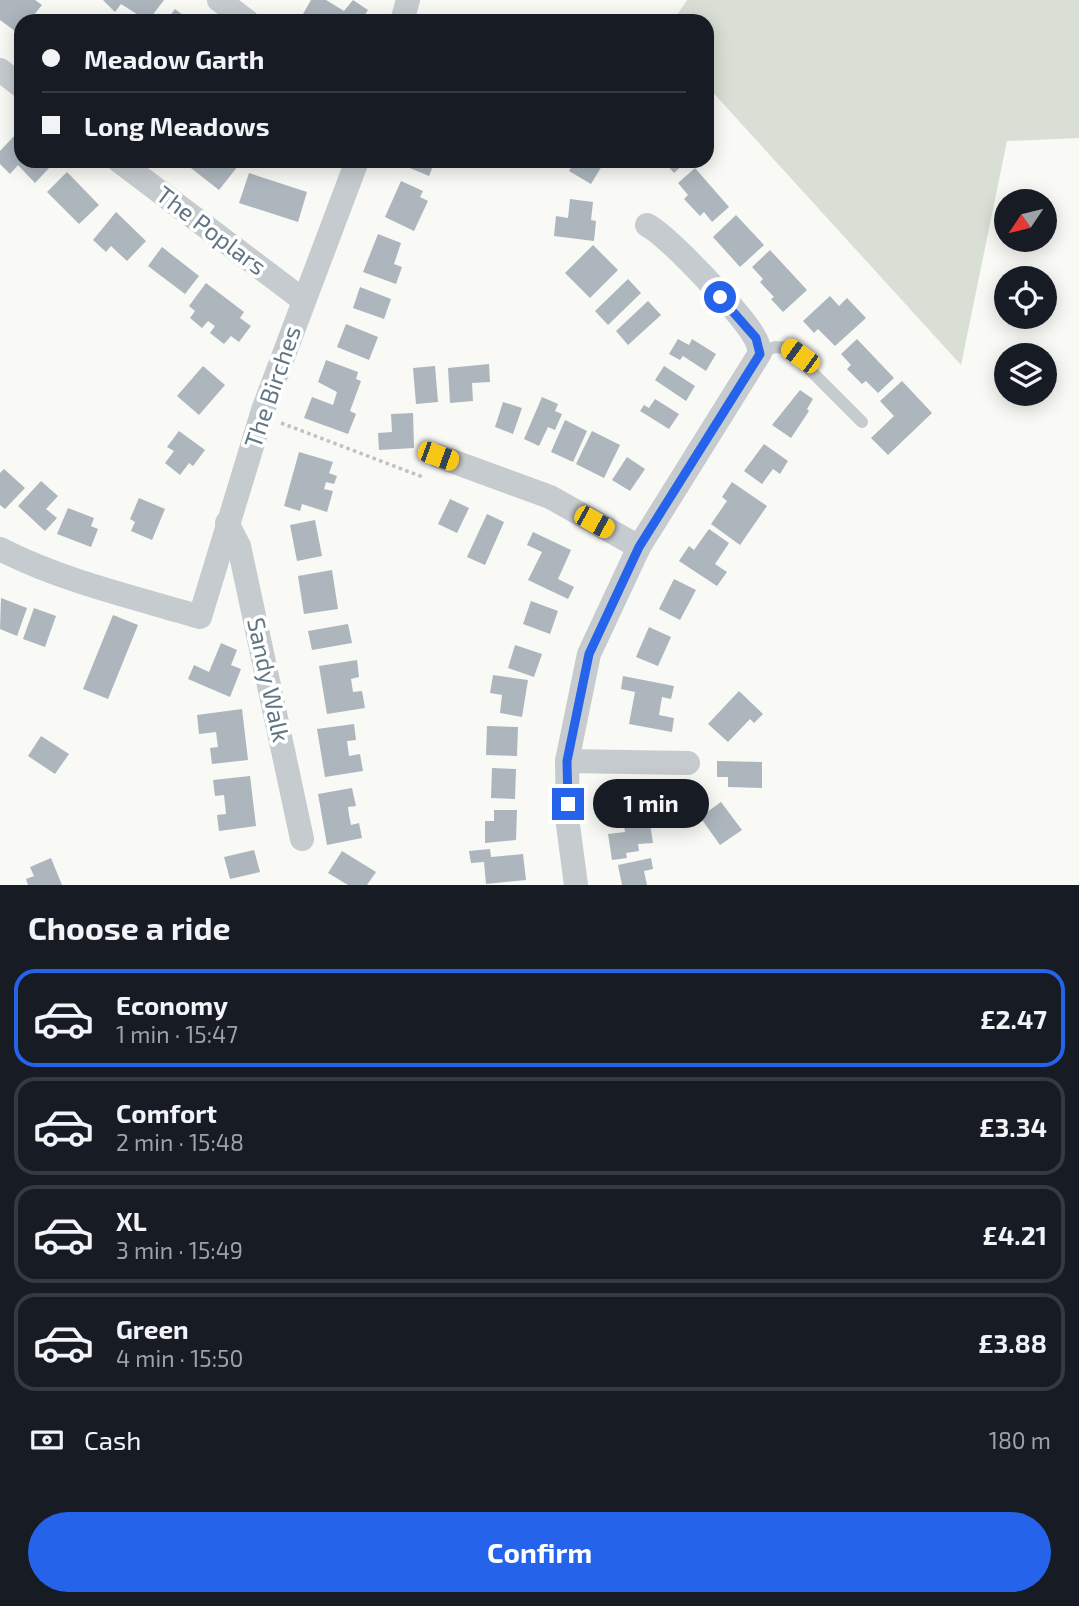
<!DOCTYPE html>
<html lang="en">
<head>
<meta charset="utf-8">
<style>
  body { margin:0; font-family:"Exo 2",sans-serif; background:#20242c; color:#f1f3f6; height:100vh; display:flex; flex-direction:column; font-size:26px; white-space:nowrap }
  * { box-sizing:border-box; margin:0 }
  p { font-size:23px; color:#9ea1a6 }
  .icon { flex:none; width:38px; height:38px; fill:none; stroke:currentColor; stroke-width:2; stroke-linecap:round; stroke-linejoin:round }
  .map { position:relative; height:885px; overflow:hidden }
  .sheet { display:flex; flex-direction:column; background:#171b24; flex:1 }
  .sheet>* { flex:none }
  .top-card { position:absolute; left:14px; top:14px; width:700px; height:154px; border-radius:21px; box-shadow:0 4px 18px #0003; display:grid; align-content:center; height:154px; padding:0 28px; background:#171b24 }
  .needle { width:46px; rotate:235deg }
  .fabs { position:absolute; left:994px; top:189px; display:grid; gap:14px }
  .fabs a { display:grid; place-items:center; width:63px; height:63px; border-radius:50%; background:#171b24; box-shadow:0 4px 18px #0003; font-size:35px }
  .end { position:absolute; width:32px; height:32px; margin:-16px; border:9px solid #2563eb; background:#fff; box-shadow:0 0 0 4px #fff }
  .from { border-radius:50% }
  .bubble { position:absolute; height:49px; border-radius:24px; background:#171b24; box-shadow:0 4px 18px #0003; font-size:23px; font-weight:700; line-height:49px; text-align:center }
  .car { position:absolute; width:21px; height:42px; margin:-21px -10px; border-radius:9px; box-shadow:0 0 5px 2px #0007; background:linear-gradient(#f5c518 24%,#345 0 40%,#f5c518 0 76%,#345 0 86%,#f5c518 0) }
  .top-card b { display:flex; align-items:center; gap:24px; height:66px; font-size:26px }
  .top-card b+b { border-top:2px solid #363941 }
  .top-card i { width:18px; height:18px; background:#f1f3f6 }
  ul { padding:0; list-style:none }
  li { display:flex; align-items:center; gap:21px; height:98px; margin:0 14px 10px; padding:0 14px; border:4px solid #363941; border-radius:21px }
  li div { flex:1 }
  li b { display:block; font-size:26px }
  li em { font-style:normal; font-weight:700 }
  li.selected { border-color:#2563eb }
  li>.icon { width:63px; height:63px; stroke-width:1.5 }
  h2 { padding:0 28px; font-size:32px; line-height:84px }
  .pay { display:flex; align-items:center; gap:18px; height:77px; padding:0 28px; font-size:26px }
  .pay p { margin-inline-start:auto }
  .primary-button { display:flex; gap:14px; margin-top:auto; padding:14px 28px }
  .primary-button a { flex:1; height:80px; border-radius:42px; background:#2563eb; color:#fff; font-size:28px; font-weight:700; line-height:80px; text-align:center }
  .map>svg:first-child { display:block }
  .green { fill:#d9dfd4 }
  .building { fill:#acb6bc }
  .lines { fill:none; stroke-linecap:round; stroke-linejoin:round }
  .path { stroke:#bec2c4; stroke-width:3.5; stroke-dasharray:3.5 3.5; stroke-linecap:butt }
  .service { stroke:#c6cbcf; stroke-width:12 }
  .minor { stroke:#c6cbcf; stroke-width:24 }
  .route { stroke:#2563eb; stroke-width:9 }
  .labels { text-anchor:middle; stroke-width:7; stroke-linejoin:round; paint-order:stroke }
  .street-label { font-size:24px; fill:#617684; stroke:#fff }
</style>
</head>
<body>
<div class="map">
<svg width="1079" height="885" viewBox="0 0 1079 885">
  <rect width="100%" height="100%" fill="#f9f9f6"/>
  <polygon class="green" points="687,0 1079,0 1079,138 1007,141 961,365 707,86 707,21 673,21"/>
  <g class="building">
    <polygon points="0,0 35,0 42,5 29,21 21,21 19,34 0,20"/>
    <polygon points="103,0 164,0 148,21 121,4 115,12"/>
    <polygon points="311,0 326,0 344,11 353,0 368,10 361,21 299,21"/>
    <polygon points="175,9 191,21 166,21"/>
    <polygon points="16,134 21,139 21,161 43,161 50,167 35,183 18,165 10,174 0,164 0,151"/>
    <polygon points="182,161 231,161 238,166 219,190"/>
    <polygon points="407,161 435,161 429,176 405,166"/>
    <polygon points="575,161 605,161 591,184 569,171"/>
    <polygon points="667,161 687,161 674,173 665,163"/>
    <polygon points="695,168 729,207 712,222 704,212 700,216 684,199 688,195 678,183"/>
    <polygon points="67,172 99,205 79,224 47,192"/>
    <polygon points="249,173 307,192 298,222 239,203"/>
    <polygon points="401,181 423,191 420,197 428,201 414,231 385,217"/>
    <polygon points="570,199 593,202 591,220 596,221 594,241 554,236 556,216 568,218"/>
    <polygon points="116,212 146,241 127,261 111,246 106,252 93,240"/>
    <polygon points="736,215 764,245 740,267 713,237"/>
    <polygon points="378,234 401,243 394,264 402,267 396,284 363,272"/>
    <polygon points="593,245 618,270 590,298 565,273"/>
    <polygon points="162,247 199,276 185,294 148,266"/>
    <polygon points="770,250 807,290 783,312 771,299 774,297 760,282 763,279 752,267"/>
    <polygon points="628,279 641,293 608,325 595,311"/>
    <polygon points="206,283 244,312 240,318 251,326 239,342 231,336 224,344 210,333 215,326 208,321 202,328 190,318 195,311 189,306"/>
    <polygon points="360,287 391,299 384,319 353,308"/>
    <polygon points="830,296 839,306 847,298 866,318 835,346 818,329 814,333 803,321"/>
    <polygon points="648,301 661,315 628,345 616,331"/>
    <polygon points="346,324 378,337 369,360 337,347"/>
    <polygon points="678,339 689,345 692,339 716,354 706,371 683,356 680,360 669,354"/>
    <polygon points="857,339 894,378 878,393 866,381 862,384 847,369 851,365 841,354"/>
    <polygon points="326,360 358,372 356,379 361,381 350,411 356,414 348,434 304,418 312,397 333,405 337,392 318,382"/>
    <polygon points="489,364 490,382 472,383 473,401 450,403 448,368"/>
    <polygon points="203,366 225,385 199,415 177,396"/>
    <polygon points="435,366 438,402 416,404 413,368"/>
    <polygon points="664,366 695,386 686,401 655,380"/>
    <polygon points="902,381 932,413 888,455 871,438 894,416 880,401"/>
    <polygon points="800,390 813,399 807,409 809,411 791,438 772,425"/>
    <polygon points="542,397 558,404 555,411 562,414 555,430 548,427 539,446 524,439"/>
    <polygon points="655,399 679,414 669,429 640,411 644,405 649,408"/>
    <polygon points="503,402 522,408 513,434 495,427"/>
    <polygon points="413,413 414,448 379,450 378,433 392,432 391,414"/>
    <polygon points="565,420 587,431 573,462 551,452"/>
    <polygon points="179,431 205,450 193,466 189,463 180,475 165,463 174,451 167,447"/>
    <polygon points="592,431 620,445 604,478 576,464"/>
    <polygon points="764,444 788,461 780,474 773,469 762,484 744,471"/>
    <polygon points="299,452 333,462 329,473 337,476 334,484 326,482 324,489 333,491 327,512 302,504 300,511 284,506"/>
    <polygon points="627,457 645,469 630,491 612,480"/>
    <polygon points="4,469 25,488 5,509 0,505 0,473"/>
    <polygon points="41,481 58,496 46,509 57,518 45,531 18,506"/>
    <polygon points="732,482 767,506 740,545 711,524 727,501 722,497"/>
    <polygon points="139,498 165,509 152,540 131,531 135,522 130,519"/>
    <polygon points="450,499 469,508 457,533 438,524"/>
    <polygon points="68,508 94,518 91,526 98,529 91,547 57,534"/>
    <polygon points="487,514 504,522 485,565 467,557"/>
    <polygon points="315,520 322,556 297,561 290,525"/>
    <polygon points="709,529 729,543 715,564 727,572 717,586 679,561 689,546 694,550"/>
    <polygon points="533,532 571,550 558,579 574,587 568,599 528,580 542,552 527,545"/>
    <polygon points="332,570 338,609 304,614 298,576"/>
    <polygon points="674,579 696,590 680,620 659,609"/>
    <polygon points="1,598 27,608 17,636 0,629"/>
    <polygon points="531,601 558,611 550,634 523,624"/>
    <polygon points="34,608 56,616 45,647 23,639"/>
    <polygon points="113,615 138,625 108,699 83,689"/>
    <polygon points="348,624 352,643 312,650 308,631"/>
    <polygon points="649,627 671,637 658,666 636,657"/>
    <polygon points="221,643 237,650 231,665 241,669 230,697 188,679 194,665 209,672"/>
    <polygon points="515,645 542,654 534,677 508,668"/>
    <polygon points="357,660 359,677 351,679 353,692 362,691 365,708 327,714 319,666"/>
    <polygon points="493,675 528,680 522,717 500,713 502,695 490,693"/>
    <polygon points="623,676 674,686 671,699 662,697 659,715 674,718 672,732 629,724 635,692 621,689"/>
    <polygon points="739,691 763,714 754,723 750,719 728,742 708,724"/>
    <polygon points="242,709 248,760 212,764 210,748 218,747 216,732 199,734 197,715"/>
    <polygon points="354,724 356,740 347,741 349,756 360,754 363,771 325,777 317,729"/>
    <polygon points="487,726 518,727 517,756 486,755"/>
    <polygon points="41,736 69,754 55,774 28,756"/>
    <polygon points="717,761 762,762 762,788 728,787 728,777 717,777"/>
    <polygon points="492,768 516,769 515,799 491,798"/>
    <polygon points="250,776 256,826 219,831 217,815 226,814 225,804 224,795 215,796 213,780"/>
    <polygon points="352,788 356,806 348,807 349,815 351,825 359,823 362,838 327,845 318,794"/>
    <polygon points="664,793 667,815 649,817 653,843 638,844 639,851 626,853 627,858 612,860 608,834 625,832 620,799"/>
    <polygon points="721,802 742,830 720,845 700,817"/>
    <polygon points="494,810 517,810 516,840 485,843 485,821 494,821"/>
    <polygon points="490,849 491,857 523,854 526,880 486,884 484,862 471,863 469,851"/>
    <polygon points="254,850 260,872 230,879 224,857"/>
    <polygon points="342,851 376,872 367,885 348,885 328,873"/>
    <polygon points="51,858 62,885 28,885 26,879 34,876 30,867"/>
    <polygon points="651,858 653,869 644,871 647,885 622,885 618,865"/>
  </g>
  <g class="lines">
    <polyline class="path" points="281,423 420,476 423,473"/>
    <polyline class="service" points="760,353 775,347 788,348 862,422"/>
    <g class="minor">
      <polyline points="219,0 247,21"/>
      <polyline points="402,21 408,0"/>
      <polyline points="0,70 21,86"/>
      <polyline points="119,161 303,300"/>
      <polyline points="438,456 550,497 639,547"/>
      <polyline points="227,523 239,546 302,839"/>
      <path d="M0,549C62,581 133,597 200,617L263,410L357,161"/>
      <polyline points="567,761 688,763"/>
      <path d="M576,885L568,825L567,761L589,654L639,547L760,353C759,349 758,342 755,338C744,316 668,236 647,225"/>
    </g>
  </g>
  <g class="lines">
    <polyline class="route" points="568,804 567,761 589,654 639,547 760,354 756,338 720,297"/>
  </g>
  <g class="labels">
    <g class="street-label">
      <text transform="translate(211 231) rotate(37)" y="8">The Poplars</text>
      <text transform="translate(273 387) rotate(-71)" y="8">The Birches</text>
      <text transform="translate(268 680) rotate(78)" y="8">Sandy Walk</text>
    </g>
  </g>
</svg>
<div class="fabs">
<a><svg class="needle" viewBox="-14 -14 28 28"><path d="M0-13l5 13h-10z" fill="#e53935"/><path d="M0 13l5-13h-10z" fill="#9ea1a6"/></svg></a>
<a><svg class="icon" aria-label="locate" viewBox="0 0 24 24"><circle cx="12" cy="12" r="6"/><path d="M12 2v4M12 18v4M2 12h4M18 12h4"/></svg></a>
<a><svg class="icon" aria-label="layers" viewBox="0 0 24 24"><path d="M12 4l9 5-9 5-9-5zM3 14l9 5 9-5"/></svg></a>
</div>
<i class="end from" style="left:720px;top:297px"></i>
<i class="end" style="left:568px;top:804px"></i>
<div class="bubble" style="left:593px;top:779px;width:116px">1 min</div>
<i class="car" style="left:800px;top:356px;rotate:306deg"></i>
<i class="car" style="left:438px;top:456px;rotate:110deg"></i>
<i class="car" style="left:594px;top:522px;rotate:119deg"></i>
<div class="top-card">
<b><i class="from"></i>Meadow Garth</b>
<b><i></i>Long Meadows</b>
</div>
</div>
<section class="sheet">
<h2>Choose a ride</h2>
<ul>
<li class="selected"><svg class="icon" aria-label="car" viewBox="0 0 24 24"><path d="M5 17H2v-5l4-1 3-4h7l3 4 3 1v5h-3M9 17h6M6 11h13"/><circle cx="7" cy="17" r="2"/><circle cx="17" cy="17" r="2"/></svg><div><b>Economy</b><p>1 min · 15:47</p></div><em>£2.47</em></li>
<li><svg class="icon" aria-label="car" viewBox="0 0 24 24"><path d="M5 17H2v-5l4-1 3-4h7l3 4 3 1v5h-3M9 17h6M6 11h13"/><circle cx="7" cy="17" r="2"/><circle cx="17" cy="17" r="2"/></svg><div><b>Comfort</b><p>2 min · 15:48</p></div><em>£3.34</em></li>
<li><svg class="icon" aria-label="car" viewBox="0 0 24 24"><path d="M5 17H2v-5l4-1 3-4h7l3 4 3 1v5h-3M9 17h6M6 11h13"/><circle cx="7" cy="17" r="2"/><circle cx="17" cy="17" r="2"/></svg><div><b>XL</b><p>3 min · 15:49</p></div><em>£4.21</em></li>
<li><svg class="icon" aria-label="car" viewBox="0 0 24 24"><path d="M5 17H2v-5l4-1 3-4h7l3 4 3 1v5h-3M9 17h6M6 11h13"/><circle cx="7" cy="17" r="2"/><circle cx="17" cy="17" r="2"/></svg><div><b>Green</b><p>4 min · 15:50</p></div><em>£3.88</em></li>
</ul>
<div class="pay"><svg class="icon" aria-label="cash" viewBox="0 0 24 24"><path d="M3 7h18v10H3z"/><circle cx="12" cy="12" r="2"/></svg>Cash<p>180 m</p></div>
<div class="primary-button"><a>Confirm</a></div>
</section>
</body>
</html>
